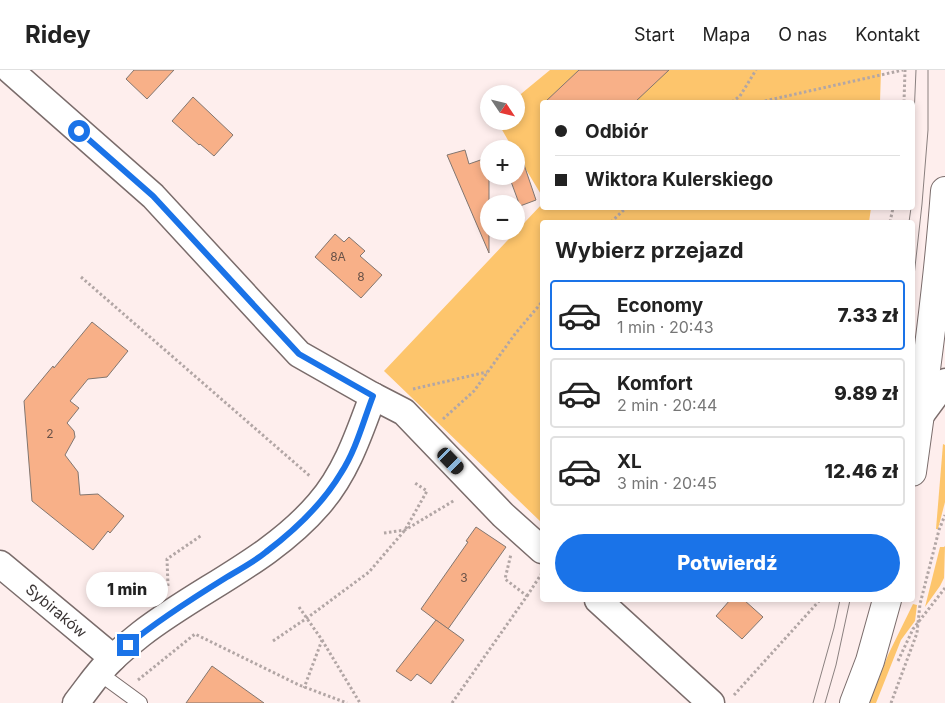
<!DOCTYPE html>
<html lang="pl">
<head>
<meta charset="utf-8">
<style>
  body { margin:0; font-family:Inter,sans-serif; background:#f2f2f2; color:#222; height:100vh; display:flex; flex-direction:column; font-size:19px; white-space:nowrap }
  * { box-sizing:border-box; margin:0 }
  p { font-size:16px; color:#767676 }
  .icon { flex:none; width:28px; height:28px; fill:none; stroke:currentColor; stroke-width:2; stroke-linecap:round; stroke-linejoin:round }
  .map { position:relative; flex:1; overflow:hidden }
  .details { position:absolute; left:540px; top:150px; width:375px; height:382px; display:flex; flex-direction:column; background:#fff; border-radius:5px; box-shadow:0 2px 8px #0003 }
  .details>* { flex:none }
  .hud { position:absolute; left:540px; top:30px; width:375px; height:110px; border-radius:5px; box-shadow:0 2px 8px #0003; display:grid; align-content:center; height:110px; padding:0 15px; background:#fff }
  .needle { width:32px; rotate:125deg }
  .tools { position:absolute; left:480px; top:15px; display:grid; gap:10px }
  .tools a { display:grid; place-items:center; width:45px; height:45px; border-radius:50%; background:#fff; box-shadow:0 2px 8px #0003; font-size:25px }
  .end { position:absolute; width:22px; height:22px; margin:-11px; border:6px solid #1a73e8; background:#fff; box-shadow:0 0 0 2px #fff }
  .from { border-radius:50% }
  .bubble { position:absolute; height:35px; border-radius:18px; background:#fff; box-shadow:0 2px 8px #0003; font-size:16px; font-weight:800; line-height:35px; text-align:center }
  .car { position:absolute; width:15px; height:30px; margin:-15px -8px; border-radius:6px; box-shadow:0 0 4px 1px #0007; background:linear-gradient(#222 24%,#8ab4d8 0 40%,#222 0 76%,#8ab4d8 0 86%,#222 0) }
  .hud b { display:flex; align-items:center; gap:18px; height:48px; font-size:19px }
  .hud b+b { border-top:1px solid #e0e0e0 }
  .hud i { width:12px; height:12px; background:#222 }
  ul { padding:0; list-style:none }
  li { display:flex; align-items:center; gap:15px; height:70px; margin:0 10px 8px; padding:0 5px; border:2px solid #e0e0e0; border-radius:5px }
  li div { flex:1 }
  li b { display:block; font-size:19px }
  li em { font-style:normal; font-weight:800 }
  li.current { border-color:#1a73e8 }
  li>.icon { width:45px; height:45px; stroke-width:1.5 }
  h2 { padding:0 15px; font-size:22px; line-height:60px }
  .cta { display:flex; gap:10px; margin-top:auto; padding:10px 15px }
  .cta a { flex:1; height:58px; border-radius:30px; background:#1a73e8; color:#fff; font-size:20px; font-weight:800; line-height:58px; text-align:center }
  header { display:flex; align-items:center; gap:30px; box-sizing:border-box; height:70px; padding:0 25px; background:#fff; border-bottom:1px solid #e0e0e0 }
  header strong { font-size:24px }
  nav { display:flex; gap:28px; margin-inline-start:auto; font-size:18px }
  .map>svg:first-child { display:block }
  .green { fill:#fdc56c }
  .building { fill:#f8b088; stroke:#827670 }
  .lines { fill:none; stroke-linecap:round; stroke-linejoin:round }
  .lane-casing { stroke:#7a6c6b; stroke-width:16 }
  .street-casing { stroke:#7a6c6b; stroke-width:29 }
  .secondary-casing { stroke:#7a6c6b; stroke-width:30 }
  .path { stroke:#b2a6a5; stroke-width:3; stroke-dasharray:2.5 2.5; stroke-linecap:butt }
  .lane { stroke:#fff; stroke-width:14 }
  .street { stroke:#fff; stroke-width:26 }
  .secondary { stroke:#fff; stroke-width:28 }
  .tram { stroke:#8a807f; stroke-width:1 }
  .route { stroke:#1a73e8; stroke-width:6 }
  .labels { text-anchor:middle; stroke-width:4; stroke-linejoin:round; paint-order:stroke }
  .number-label { font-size:12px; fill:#695248 }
  .street-label { font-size:15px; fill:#393333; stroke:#fff }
</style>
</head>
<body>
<header>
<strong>Ridey</strong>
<nav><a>Start</a><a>Mapa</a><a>O nas</a><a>Kontakt</a></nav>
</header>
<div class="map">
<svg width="945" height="633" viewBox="0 0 945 633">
  <rect width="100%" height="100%" fill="#feeeed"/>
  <g class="green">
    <polygon points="550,0 881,0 880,32 542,32 542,126 516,83 516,79 513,79 497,51 516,51 516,28"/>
    <polygon points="542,134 542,138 871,138 869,152 542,152 542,453 384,301"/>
    <polygon points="943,374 945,375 945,432 938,459 936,459"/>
    <polygon points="945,476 944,508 940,516 925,537 940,477 944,477"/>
    <polygon points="913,534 917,535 915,551 901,570 876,633 869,633 888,585"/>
  </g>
  <g class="building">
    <polygon points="134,0 174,0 147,29 126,9"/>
    <polygon points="579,0 669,0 635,32 545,32"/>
    <polygon points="193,27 233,65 214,86 200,74 199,75 172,51"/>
    <polygon points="518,77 536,130 520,136 509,106 516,106 516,79 513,79"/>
    <polygon points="465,80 469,94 489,87 489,183 447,85"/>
    <polygon points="335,164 344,172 349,167 365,181 360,186 382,205 361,228 315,187"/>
    <polygon points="92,252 128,281 107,307 88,309 70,331 79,338 67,353 74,361 75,367 65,385 78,402 80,425 98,424 124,446 110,463 108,461 93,480 32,431 24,331 53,296 54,298"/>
    <polygon points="476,457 506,477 448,559 421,539 468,472 466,471"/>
    <polygon points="730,530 744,530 763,547 742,569 716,546"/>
    <polygon points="436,550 464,570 431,614 417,604 411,611 396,601"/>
    <polygon points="212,596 264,633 186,633"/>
  </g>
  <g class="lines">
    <defs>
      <polyline id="lane" points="99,603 140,633"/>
      <g id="street">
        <polyline points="10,0 153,126 299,284 373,326 404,342 503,445 542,480"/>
        <polyline points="920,346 945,312"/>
        <polyline points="0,494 113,588"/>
        <polyline points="598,530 711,633"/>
        <path d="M76,633C88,618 98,602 112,589C121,580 131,572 141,564C199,519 270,491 319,434C346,403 359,364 373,326"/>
      </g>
      <g id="secondary">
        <path d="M912,402C925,309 938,215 945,121"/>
        <polyline points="854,633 870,591 887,530"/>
      </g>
    </defs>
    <use href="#lane" class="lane-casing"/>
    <use href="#street" class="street-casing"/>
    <use href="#secondary" class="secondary-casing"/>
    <g class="path">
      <polyline points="732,32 740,26 756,0"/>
      <polyline points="760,32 903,0"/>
      <polyline points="904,32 905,0"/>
      <polyline points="611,152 626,138"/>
      <polyline points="890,152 893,138"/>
      <polyline points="81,207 311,407"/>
      <polyline points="413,319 487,302"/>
      <polyline points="443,349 474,321 515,264 542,232"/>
      <polyline points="384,463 405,460 455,430"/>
      <polyline points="168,516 167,489 202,465"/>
      <polyline points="527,526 542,503"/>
      <polyline points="299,537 322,570 304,618"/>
      <polyline points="322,570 360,633"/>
      <polyline points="273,571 307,548 369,502 405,460 427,421 415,413"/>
      <polyline points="898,591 913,559 945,518"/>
      <polyline points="138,610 195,564 299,615 347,633"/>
      <polyline points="734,625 820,530"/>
      <polyline points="452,633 527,526 505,509 511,484"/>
      <polyline points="891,633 917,563 920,534 939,460 945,445"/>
    </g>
    <use href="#lane" class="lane"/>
    <use href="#street" class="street"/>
    <use href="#secondary" class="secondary"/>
    <g class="tram">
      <polyline points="912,93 916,0"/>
      <polyline points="909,152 911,138"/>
      <polyline points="912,224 922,134 928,60 928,0"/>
      <polyline points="813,633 834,558 840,530"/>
      <polyline points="825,633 836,595 850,530"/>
    </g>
  </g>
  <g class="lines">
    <path class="route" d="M79,61L153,126L299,284L373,326C363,352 356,380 341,403C322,435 295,460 266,482C254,492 240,499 227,507C193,528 158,550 128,575"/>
  </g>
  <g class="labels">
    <g class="number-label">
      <text x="338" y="191">8A</text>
      <text x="361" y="211">8</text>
      <text x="50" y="368">2</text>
      <text x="464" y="512">3</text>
    </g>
    <g class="street-label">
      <text transform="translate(56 541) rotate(40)" y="5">Sybiraków</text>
    </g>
  </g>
</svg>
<div class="tools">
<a><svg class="needle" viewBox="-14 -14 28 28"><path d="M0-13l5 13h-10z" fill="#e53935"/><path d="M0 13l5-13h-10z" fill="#767676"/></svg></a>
<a>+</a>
<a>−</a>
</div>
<i class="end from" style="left:79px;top:61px"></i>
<i class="end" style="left:128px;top:575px"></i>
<div class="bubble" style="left:86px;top:502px;width:82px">1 min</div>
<i class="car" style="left:451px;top:391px;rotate:136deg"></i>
<div class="hud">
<b><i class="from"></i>Odbiór</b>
<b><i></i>Wiktora Kulerskiego</b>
</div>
<section class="details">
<h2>Wybierz przejazd</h2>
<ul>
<li class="current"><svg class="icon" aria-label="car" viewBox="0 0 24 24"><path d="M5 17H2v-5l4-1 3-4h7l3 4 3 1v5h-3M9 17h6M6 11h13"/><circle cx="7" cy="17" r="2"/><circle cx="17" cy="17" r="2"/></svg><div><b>Economy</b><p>1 min · 20:43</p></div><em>7.33 zł</em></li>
<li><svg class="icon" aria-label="car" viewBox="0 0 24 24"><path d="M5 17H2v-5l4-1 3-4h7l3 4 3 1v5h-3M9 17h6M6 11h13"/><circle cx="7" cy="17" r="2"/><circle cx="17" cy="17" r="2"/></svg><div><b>Komfort</b><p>2 min · 20:44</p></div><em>9.89 zł</em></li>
<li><svg class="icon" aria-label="car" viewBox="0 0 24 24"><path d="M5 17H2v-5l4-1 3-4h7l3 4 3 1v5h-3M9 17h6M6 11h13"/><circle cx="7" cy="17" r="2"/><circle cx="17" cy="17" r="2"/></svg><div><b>XL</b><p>3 min · 20:45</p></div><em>12.46 zł</em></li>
</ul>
<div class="cta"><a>Potwierdź</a></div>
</section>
</div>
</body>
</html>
